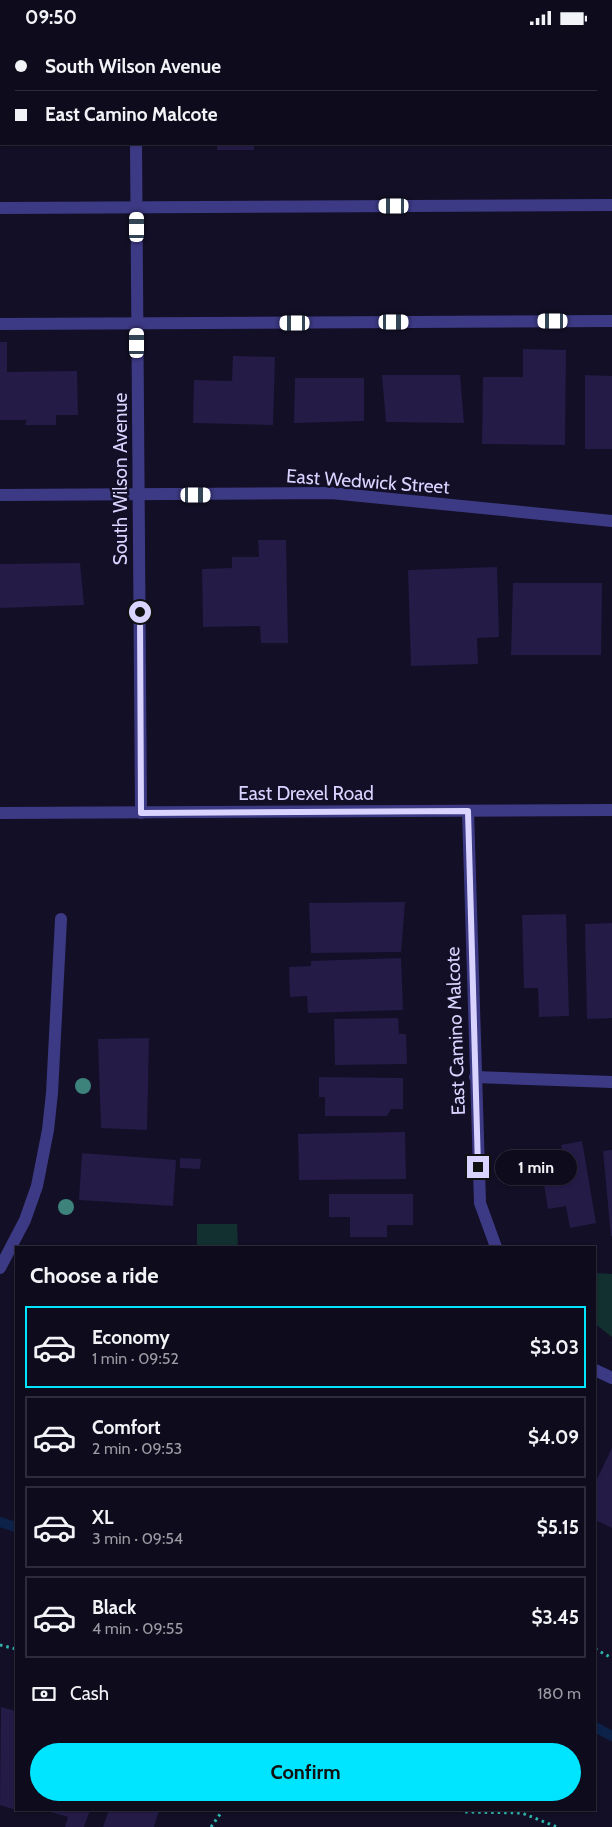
<!DOCTYPE html>
<html lang="en">
<head>
<meta charset="utf-8">
<style>
  body { margin:0; font-family:Cabin,sans-serif; background:#1c1929; color:#f1f3f6; height:100vh; display:flex; flex-direction:column; font-size:19px; white-space:nowrap }
  * { box-sizing:border-box; margin:0 }
  p { font-size:16px; color:#9b9ba3 }
  .icon { flex:none; width:28px; height:28px; fill:none; stroke:currentColor; stroke-width:2; stroke-linecap:round; stroke-linejoin:round }
  .map { position:relative; flex:1; overflow:hidden }
  .side { position:absolute; left:15px; top:1211px; width:581px; height:565px; display:flex; flex-direction:column; background:#0e0b1c; border-radius:0px; box-shadow:0 1px 4px #0004,0 0 0 1px #2e2b3b }
  .side>* { flex:none }
  .banner { position:absolute; left:0px; top:0px; width:612px; height:110px; box-shadow:0 1px 4px #0004,0 0 0 1px #2e2b3b; display:grid; align-content:center; height:110px; padding:0 15px; background:#0e0b1c }
  .end { position:absolute; width:22px; height:22px; margin:-11px; border:6px solid #d9d4ff; background:#111; box-shadow:0 0 0 2px #111 }
  .from { border-radius:50% }
  .bubble { position:absolute; height:35px; border-radius:18px; background:#0e0b1c; box-shadow:0 1px 4px #0004,0 0 0 1px #2e2b3b; font-size:16px; font-weight:700; line-height:35px; text-align:center }
  .car { position:absolute; width:15px; height:30px; margin:-15px -8px; border-radius:6px; box-shadow:0 0 4px 1px #0007; background:linear-gradient(#fff 24%,#345 0 40%,#fff 0 76%,#345 0 86%,#fff 0) }
  .banner b { display:flex; align-items:center; gap:18px; height:48px; font-size:19px }
  .banner b+b { border-top:1px solid #2e2b3b }
  .banner i { width:12px; height:12px; background:#f1f3f6 }
  ul { padding:0; list-style:none }
  li { display:flex; align-items:center; gap:15px; height:82px; margin:0 10px 8px; padding:0 5px; border:2px solid #2e2b3b; border-radius:0px }
  li div { flex:1 }
  li b { display:block; font-size:19px }
  li em { font-style:normal; font-weight:700 }
  li.current { border-color:#00e5ff }
  li>.icon { width:45px; height:45px; stroke-width:1.5 }
  h2 { padding:0 15px; font-size:22px; line-height:60px }
  .pay { display:flex; align-items:center; gap:12px; height:55px; padding:0 15px; font-size:19px }
  .pay p { margin-inline-start:auto }
  .cta { display:flex; gap:10px; margin-top:auto; padding:10px 15px }
  .cta a { flex:1; height:58px; border-radius:30px; background:#00e5ff; color:#111; font-size:20px; font-weight:700; line-height:58px; text-align:center }
  .status { display:flex; justify-content:space-between; align-items:center; height:35px; padding:0 25px; background:#0e0b1c; direction:ltr }
  .status svg { height:14px; fill:currentColor }
  .map>svg:first-child { display:block }
  .green { fill:#12302f }
  .lines { fill:none; stroke-linecap:round; stroke-linejoin:round }
  .stream { stroke:#0c2248; stroke-width:10 }
  .building { fill:#241b47 }
  .path { stroke:#2fb8b0; stroke-width:3; stroke-dasharray:2.5 4; stroke-linecap:butt }
  .minor { stroke:#3d3a85; stroke-width:12 }
  .tree { fill:#3d827b }
  .route { stroke:#d9d4ff; stroke-width:6 }
  .labels { text-anchor:middle; stroke-width:5; stroke-linejoin:round; paint-order:stroke }
  .street-label { font-size:19px; fill:#d9d4ff; stroke:#130f26 }
</style>
</head>
<body>
<div class="status"><b>09:50</b><svg viewBox="0 0 49 12"><path d="M0 12V9h3v3zM5 12V6h3v6zM10 12V3h3v9zM15 12V0h3v12zM26 1h20v11H26zM47 4h2v5h-2z"/></svg></div>
<div class="map">
<svg width="612" height="1792" viewBox="0 0 612 1792">
  <rect width="100%" height="100%" fill="#130f26"/>
  <g class="green">
    <polygon points="197,1189 237,1189 238,1212 197,1212"/>
    <polygon points="595,1238 612,1239 612,1302 595,1289"/>
  </g>
  <g class="lines">
    <g class="stream">
      <polyline points="0,1487 16,1492"/>
      <polyline points="595,1692 612,1701"/>
    </g>
  </g>
  <g class="building">
    <rect x="217" y="109" width="37" height="6"/>
    <polygon points="0,307 7,307 7,337 77,336 78,380 56,380 56,390 25,390 27,385 0,385"/>
    <polygon points="523,314 566,315 565,410 482,409 483,342 523,342"/>
    <polygon points="233,321 275,322 273,390 193,388 194,345 232,346"/>
    <polygon points="382,340 460,340 464,388 386,387"/>
    <polygon points="585,340 612,341 612,414 585,414"/>
    <polygon points="295,343 364,343 364,386 294,388"/>
    <polygon points="258,505 286,505 288,608 261,608 260,591 203,592 202,534 232,533 232,522 259,522"/>
    <polygon points="80,528 84,570 0,573 0,529"/>
    <polygon points="497,532 499,602 477,603 478,629 411,631 408,535"/>
    <polygon points="513,548 602,548 601,620 511,620"/>
    <polygon points="405,867 401,917 311,918 309,868"/>
    <polygon points="566,879 569,981 539,982 538,953 524,953 522,880"/>
    <polygon points="612,888 612,983 587,984 585,889"/>
    <polygon points="401,923 403,975 308,978 307,961 290,962 289,932 311,931 311,926"/>
    <polygon points="398,983 399,999 406,999 407,1029 335,1030 334,984"/>
    <polygon points="149,1003 147,1095 101,1093 98,1004"/>
    <polygon points="319,1042 403,1043 403,1074 391,1074 387,1081 325,1081 325,1062 319,1062"/>
    <polygon points="405,1097 406,1144 299,1145 298,1099"/>
    <polygon points="582,1106 596,1188 570,1193 566,1171 548,1174 543,1143 560,1141 557,1126 564,1125 561,1110"/>
    <polygon points="612,1115 612,1201 611,1201 603,1116"/>
    <polygon points="82,1118 176,1125 173,1171 79,1165"/>
    <polygon points="180,1123 201,1124 200,1134 180,1133"/>
    <polygon points="329,1159 413,1159 413,1190 387,1190 387,1202 350,1202 350,1182 329,1182"/>
    <polygon points="612,1413 612,1493 595,1485 595,1448"/>
    <polygon points="1,1672 16,1676 16,1775 0,1770"/>
    <polygon points="44,1775 90,1775 84,1792 65,1792 68,1782"/>
    <polygon points="109,1775 159,1775 154,1792 103,1792"/>
  </g>
  <g class="lines">
    <g class="path">
      <polyline points="0,1610 16,1614"/>
      <polyline points="595,1614 612,1623"/>
      <polyline points="459,1775 465,1777 522,1778 557,1792"/>
      <polyline points="211,1792 223,1775"/>
    </g>
    <g class="minor">
      <polyline points="135,0 135,1"/>
      <polyline points="136,109 141,778"/>
      <polyline points="0,173 612,170"/>
      <polyline points="0,289 612,286"/>
      <polyline points="0,460 331,458 612,486"/>
      <polyline points="468,776 480,1168 496,1212"/>
      <polyline points="0,778 612,775"/>
      <polyline points="475,1042 612,1047"/>
      <polyline points="0,1233 25,1185 37,1151 48,1095 52,1058 61,884"/>
      <polyline points="595,1335 612,1343"/>
    </g>
  </g>
  <g class="tree">
    <circle cx="83" cy="1051" r="8"/>
    <circle cx="66" cy="1172" r="8"/>
  </g>
  <g class="lines">
    <polyline class="route" points="140,577 141,778 468,776 478,1132"/>
  </g>
  <g class="labels">
    <g class="street-label">
      <text transform="translate(120 444) rotate(-90)" y="7">South Wilson Avenue</text>
      <text transform="translate(368 446) rotate(4)" y="7">East Wedwick Street</text>
      <text x="306" y="765">East Drexel Road</text>
      <text transform="translate(455 996) rotate(-92)" y="7">East Camino Malcote</text>
    </g>
  </g>
</svg>
<i class="end from" style="left:140px;top:577px"></i>
<i class="end" style="left:478px;top:1132px"></i>
<div class="bubble" style="left:495px;top:1115px;width:82px">1 min</div>
<i class="car" style="left:394px;top:171px;rotate:270deg"></i>
<i class="car" style="left:137px;top:192px;rotate:0deg"></i>
<i class="car" style="left:553px;top:286px;rotate:270deg"></i>
<i class="car" style="left:394px;top:287px;rotate:90deg"></i>
<i class="car" style="left:295px;top:288px;rotate:270deg"></i>
<i class="car" style="left:137px;top:308px;rotate:0deg"></i>
<i class="car" style="left:196px;top:460px;rotate:90deg"></i>
<div class="banner">
<b><i class="from"></i>South Wilson Avenue</b>
<b><i></i>East Camino Malcote</b>
</div>
<section class="side">
<h2>Choose a ride</h2>
<ul>
<li class="current"><svg class="icon" aria-label="car" viewBox="0 0 24 24"><path d="M5 17H2v-5l4-1 3-4h7l3 4 3 1v5h-3M9 17h6M6 11h13"/><circle cx="7" cy="17" r="2"/><circle cx="17" cy="17" r="2"/></svg><div><b>Economy</b><p>1 min · 09:52</p></div><em>$3.03</em></li>
<li><svg class="icon" aria-label="car" viewBox="0 0 24 24"><path d="M5 17H2v-5l4-1 3-4h7l3 4 3 1v5h-3M9 17h6M6 11h13"/><circle cx="7" cy="17" r="2"/><circle cx="17" cy="17" r="2"/></svg><div><b>Comfort</b><p>2 min · 09:53</p></div><em>$4.09</em></li>
<li><svg class="icon" aria-label="car" viewBox="0 0 24 24"><path d="M5 17H2v-5l4-1 3-4h7l3 4 3 1v5h-3M9 17h6M6 11h13"/><circle cx="7" cy="17" r="2"/><circle cx="17" cy="17" r="2"/></svg><div><b>XL</b><p>3 min · 09:54</p></div><em>$5.15</em></li>
<li><svg class="icon" aria-label="car" viewBox="0 0 24 24"><path d="M5 17H2v-5l4-1 3-4h7l3 4 3 1v5h-3M9 17h6M6 11h13"/><circle cx="7" cy="17" r="2"/><circle cx="17" cy="17" r="2"/></svg><div><b>Black</b><p>4 min · 09:55</p></div><em>$3.45</em></li>
</ul>
<div class="pay"><svg class="icon" aria-label="cash" viewBox="0 0 24 24"><path d="M3 7h18v10H3z"/><circle cx="12" cy="12" r="2"/></svg>Cash<p>180 m</p></div>
<div class="cta"><a>Confirm</a></div>
</section>
</div>
</body>
</html>
